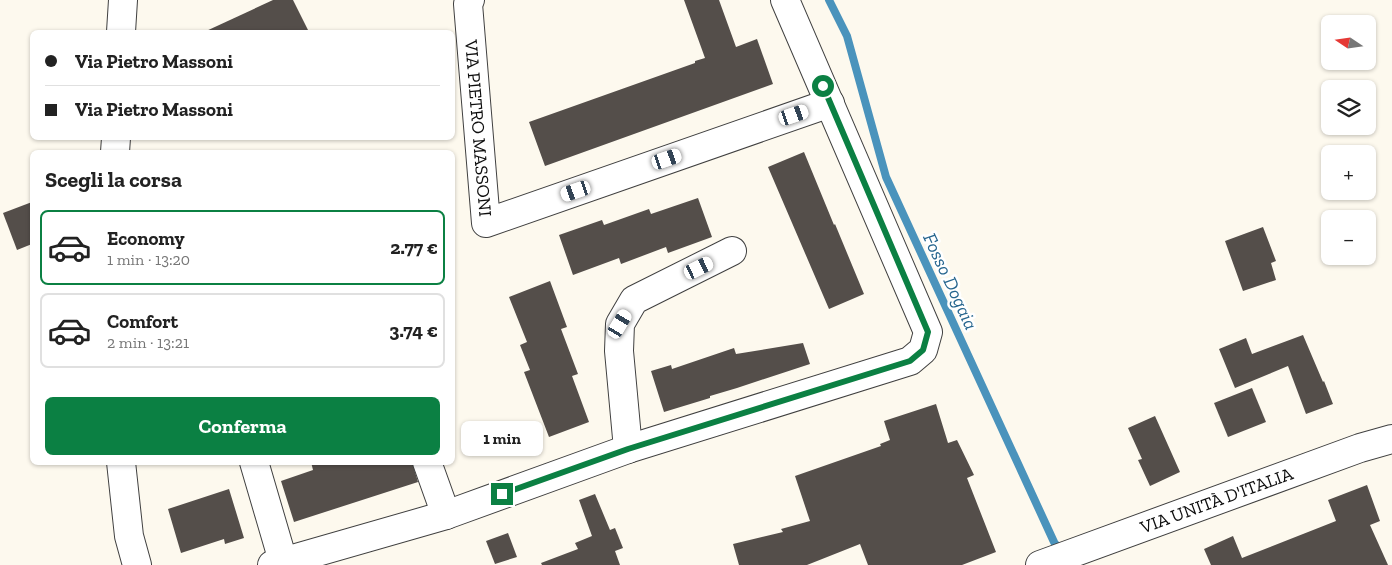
<!DOCTYPE html>
<html lang="it">
<head>
<meta charset="utf-8">
<style>
  body { margin:0; font-family:"Zilla Slab",serif; background:#f2f2f2; color:#222; height:100vh; display:flex; flex-direction:column; font-size:19px; white-space:nowrap }
  * { box-sizing:border-box; margin:0 }
  p { font-size:16px; color:#767676 }
  .icon { flex:none; width:28px; height:28px; fill:none; stroke:currentColor; stroke-width:2; stroke-linecap:round; stroke-linejoin:round }
  .map { position:relative; flex:1; overflow:hidden }
  .sheet { position:absolute; left:30px; top:150px; width:425px; height:315px; display:flex; flex-direction:column; background:#fff; border-radius:8px; box-shadow:0 1px 4px #0004 }
  .sheet>* { flex:none }
  .banner { position:absolute; left:30px; top:30px; width:425px; height:110px; border-radius:8px; box-shadow:0 1px 4px #0004; display:grid; align-content:center; height:110px; padding:0 15px; background:#fff }
  .needle { width:32px; rotate:283deg }
  .fabs { position:absolute; left:1321px; top:15px; display:grid; gap:10px }
  .fabs a { display:grid; place-items:center; width:55px; height:55px; border-radius:8px; background:#fff; box-shadow:0 1px 4px #0004; font-size:25px }
  .end { position:absolute; width:22px; height:22px; margin:-11px; border:6px solid #0b8043; background:#fff; box-shadow:0 0 0 2px #fff }
  .from { border-radius:50% }
  .bubble { position:absolute; height:35px; border-radius:8px; background:#fff; box-shadow:0 1px 4px #0004; font-size:16px; font-weight:800; line-height:35px; text-align:center }
  .car { position:absolute; width:15px; height:30px; margin:-15px -8px; border-radius:6px; box-shadow:0 0 4px 1px #0007; background:linear-gradient(#fff 24%,#345 0 40%,#fff 0 76%,#345 0 86%,#fff 0) }
  .banner b { display:flex; align-items:center; gap:18px; height:48px; font-size:19px }
  .banner b+b { border-top:1px solid #e0e0e0 }
  .banner i { width:12px; height:12px; background:#222 }
  ul { padding:0; list-style:none }
  li { display:flex; align-items:center; gap:15px; height:75px; margin:0 10px 8px; padding:0 5px; border:2px solid #e0e0e0; border-radius:8px }
  li div { flex:1 }
  li b { display:block; font-size:19px }
  li em { font-style:normal; font-weight:800 }
  li.active { border-color:#0b8043 }
  li>.icon { width:45px; height:45px; stroke-width:1.5 }
  h2 { padding:0 15px; font-size:22px; line-height:60px }
  .cta { display:flex; gap:10px; margin-top:auto; padding:10px 15px }
  .cta a { flex:1; height:58px; border-radius:8px; background:#0b8043; color:#fff; font-size:20px; font-weight:800; line-height:58px; text-align:center }
  .map>svg:first-child { display:block }
  .lines { fill:none; stroke-linecap:round; stroke-linejoin:round }
  .stream { stroke:#4a93bc; stroke-width:8 }
  .building { fill:#544e4a }
  .minor-casing { stroke:#404040; stroke-width:30 }
  .minor { stroke:#fff; stroke-width:28 }
  .route { stroke:#0b8043; stroke-width:6 }
  .labels { text-anchor:middle; stroke-width:5; stroke-linejoin:round; paint-order:stroke }
  .street-label { font-size:18px; fill:#0d0d0d; stroke:#fff }
  .water-label { font-size:19px; font-style:italic; fill:#26658e; stroke:#fff }
</style>
</head>
<body>
<div class="map">
<svg width="1392" height="565" viewBox="0 0 1392 565">
  <rect width="100%" height="100%" fill="#fdf9ee"/>
  <g class="lines">
    <polyline class="stream" points="829,0 847,36 886,177 1054,542 1061,552"/>
  </g>
  <g class="building">
    <polygon points="273,0 293,0 309,32 204,32"/>
    <polygon points="684,0 719,0 736,47 757,39 773,84 545,166 529,122 695,63 695,61 705,58"/>
    <polygon points="804,152 834,225 835,224 864,294 829,309 768,167"/>
    <polygon points="698,198 712,237 668,253 666,247 621,264 619,258 573,275 559,235 602,220 604,225 649,209 651,214"/>
    <polygon points="32,202 32,244 17,250 3,213"/>
    <polygon points="1263,227 1276,261 1271,263 1276,280 1243,291 1225,241"/>
    <polygon points="550,281 567,327 561,329 578,374 572,376 589,422 549,437 524,372 530,370 520,345 527,342 509,297"/>
    <polygon points="1303,335 1323,382 1324,381 1333,404 1306,414 1288,366 1235,388 1219,349 1246,338 1252,354"/>
    <polygon points="803,343 810,364 737,388 710,396 710,398 664,412 651,371 671,365 672,369 734,348 736,354"/>
    <polygon points="1252,388 1266,422 1228,437 1214,403"/>
    <polygon points="936,404 948,443 957,440 974,475 967,478 996,552 962,565 868,565 860,544 807,565 739,565 733,544 783,532 781,529 810,521 795,476 881,446 880,444 890,440 884,421"/>
    <polygon points="1155,416 1180,472 1150,486 1138,460 1142,459 1128,428"/>
    <polygon points="311,462 412,462 418,482 294,522 281,481 313,470"/>
    <polygon points="1367,485 1380,521 1370,525 1388,565 1211,565 1204,549 1233,536 1242,558 1336,521 1328,500"/>
    <polygon points="229,489 244,538 225,544 224,539 181,553 168,509"/>
    <polygon points="595,494 610,530 615,528 623,548 615,551 620,565 542,565 541,563 578,549 575,543 592,536 579,500"/>
    <polygon points="508,533 517,557 495,564 486,541"/>
  </g>
  <g class="lines">
    <defs>
      <g id="minor">
        <path id="s1" d="M470,0L468,4L486,223L830,103"/>
        <polyline points="121,32 123,0"/>
        <polyline points="115,152 116,138"/>
        <polyline points="628,449 619,351 620,324 634,300 732,251"/>
        <polyline points="121,462 129,536 137,565"/>
        <polyline points="254,462 283,561"/>
        <polyline points="427,462 446,515"/>
        <polyline points="272,565 446,515 628,449 910,361 923,350 928,332 785,0"/>
        <path id="s2" d="M1040,565L1360,448L1392,439"/>
      </g>
    </defs>
    <use href="#minor" class="minor-casing"/>
    <use href="#minor" class="minor"/>
  </g>
  <g class="lines">
    <polyline class="route" points="502,494 628,449 910,361 923,350 928,332 823,86"/>
  </g>
  <g class="labels">
    <g class="street-label">
      <text dy="6" stroke="none"><textPath href="#s1" startOffset="129">VIA PIETRO MASSONI</textPath></text>
      <text dy="6" stroke="none"><textPath href="#s2" startOffset="188">VIA UNITÀ D'ITALIA</textPath></text>
    </g>
    <g class="water-label">
      <text transform="translate(951 281) rotate(65)" y="7">Fosso Dogaia</text>
    </g>
  </g>
</svg>
<div class="fabs">
<a><svg class="needle" viewBox="-14 -14 28 28"><path d="M0-13l5 13h-10z" fill="#e53935"/><path d="M0 13l5-13h-10z" fill="#767676"/></svg></a>
<a><svg class="icon" aria-label="layers" viewBox="0 0 24 24"><path d="M12 4l9 5-9 5-9-5zM3 14l9 5 9-5"/></svg></a>
<a>+</a>
<a>−</a>
</div>
<i class="end from" style="left:823px;top:86px"></i>
<i class="end" style="left:502px;top:494px"></i>
<div class="bubble" style="left:461px;top:421px;width:82px">1 min</div>
<i class="car" style="left:794px;top:115px;rotate:71deg"></i>
<i class="car" style="left:667px;top:159px;rotate:71deg"></i>
<i class="car" style="left:576px;top:191px;rotate:251deg"></i>
<i class="car" style="left:699px;top:268px;rotate:64deg"></i>
<i class="car" style="left:620px;top:324px;rotate:31deg"></i>
<div class="banner">
<b><i class="from"></i>Via Pietro Massoni</b>
<b><i></i>Via Pietro Massoni</b>
</div>
<section class="sheet">
<h2>Scegli la corsa</h2>
<ul>
<li class="active"><svg class="icon" aria-label="car" viewBox="0 0 24 24"><path d="M5 17H2v-5l4-1 3-4h7l3 4 3 1v5h-3M9 17h6M6 11h13"/><circle cx="7" cy="17" r="2"/><circle cx="17" cy="17" r="2"/></svg><div><b>Economy</b><p>1 min · 13:20</p></div><em>2.77 €</em></li>
<li><svg class="icon" aria-label="car" viewBox="0 0 24 24"><path d="M5 17H2v-5l4-1 3-4h7l3 4 3 1v5h-3M9 17h6M6 11h13"/><circle cx="7" cy="17" r="2"/><circle cx="17" cy="17" r="2"/></svg><div><b>Comfort</b><p>2 min · 13:21</p></div><em>3.74 €</em></li>
</ul>
<div class="cta"><a>Conferma</a></div>
</section>
</div>
</body>
</html>
